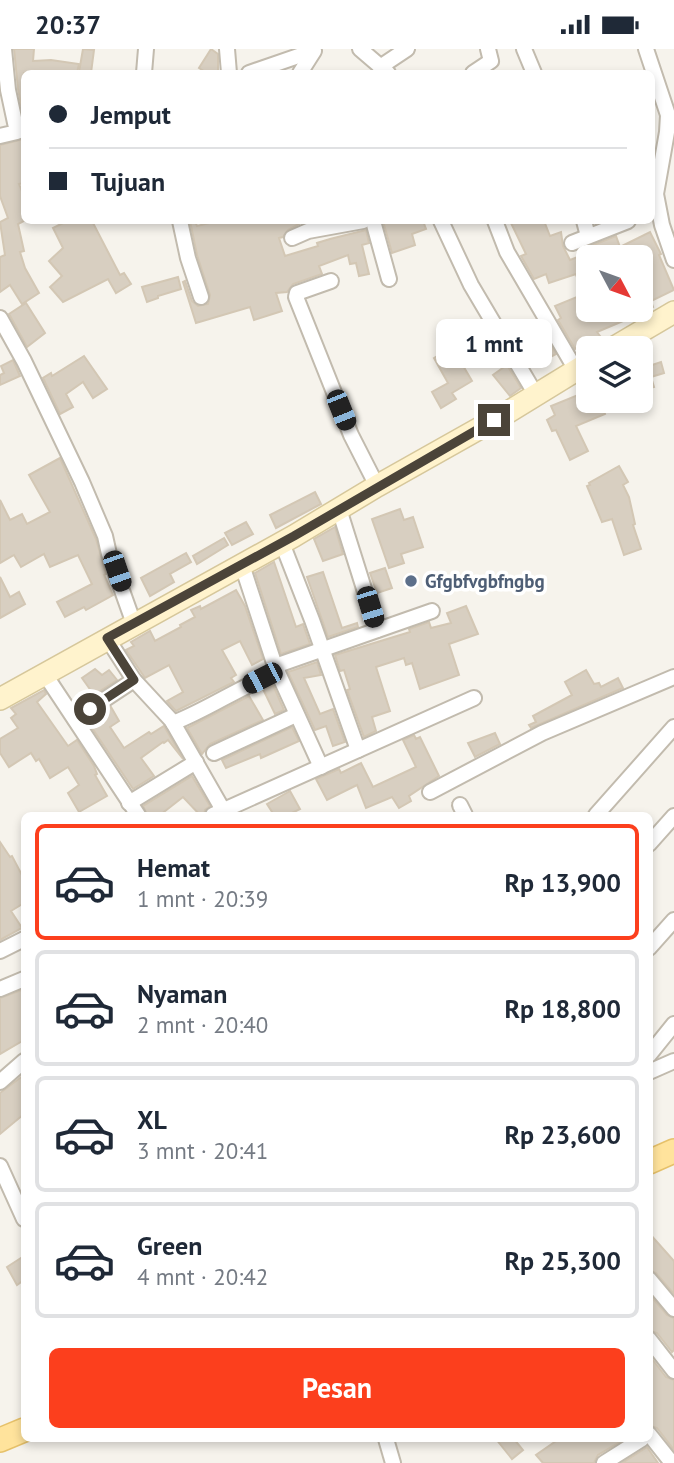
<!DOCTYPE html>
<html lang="id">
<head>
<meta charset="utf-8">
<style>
  body { margin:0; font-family:"PT Sans",sans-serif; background:#f6f6f7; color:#1f2937; height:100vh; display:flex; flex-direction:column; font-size:26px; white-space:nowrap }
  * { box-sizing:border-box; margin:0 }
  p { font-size:23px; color:#747a83 }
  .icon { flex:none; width:38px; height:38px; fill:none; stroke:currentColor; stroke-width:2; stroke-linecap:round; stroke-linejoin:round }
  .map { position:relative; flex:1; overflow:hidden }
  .side { position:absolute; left:21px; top:763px; width:632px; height:630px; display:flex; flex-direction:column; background:#fff; border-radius:10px; box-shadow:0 4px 10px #0003 }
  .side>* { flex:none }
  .guide { position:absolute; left:21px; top:21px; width:634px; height:154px; border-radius:10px; box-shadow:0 4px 10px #0003; display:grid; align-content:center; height:154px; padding:0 28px; background:#fff }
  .needle { width:46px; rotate:131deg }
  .controls { position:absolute; left:576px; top:196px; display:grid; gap:14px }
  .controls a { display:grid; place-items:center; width:77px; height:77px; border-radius:10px; background:#fff; box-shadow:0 4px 10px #0003; font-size:35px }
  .end { position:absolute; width:32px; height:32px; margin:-16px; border:9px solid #4b4439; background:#fff; box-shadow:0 0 0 4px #fff }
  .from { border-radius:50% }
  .bubble { position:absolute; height:49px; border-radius:10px; background:#fff; box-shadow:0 4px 10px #0003; font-size:23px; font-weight:600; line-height:49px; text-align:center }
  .car { position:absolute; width:21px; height:42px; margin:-21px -10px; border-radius:9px; box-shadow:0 0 5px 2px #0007; background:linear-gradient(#222 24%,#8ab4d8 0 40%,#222 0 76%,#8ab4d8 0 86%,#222 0) }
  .guide b { display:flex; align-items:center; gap:24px; height:66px; font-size:26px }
  .guide b+b { border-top:2px solid #e0e1e3 }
  .guide i { width:18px; height:18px; background:#1f2937 }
  ul { padding:12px 0 0; list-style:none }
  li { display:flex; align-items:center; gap:21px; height:116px; margin:0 14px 10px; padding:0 14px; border:4px solid #e0e1e3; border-radius:10px }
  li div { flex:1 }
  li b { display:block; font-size:26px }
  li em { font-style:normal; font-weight:600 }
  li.current { border-color:#fc3f1d }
  li>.icon { width:63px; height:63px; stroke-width:1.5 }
  .primary-button { display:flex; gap:14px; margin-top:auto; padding:14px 28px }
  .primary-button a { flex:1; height:80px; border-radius:10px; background:#fc3f1d; color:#fff; font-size:28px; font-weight:600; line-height:80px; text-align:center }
  .status { display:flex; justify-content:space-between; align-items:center; height:49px; padding:0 35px; background:#fff; direction:ltr }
  .status svg { height:19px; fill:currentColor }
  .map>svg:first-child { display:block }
  .building { fill:#d8cfc1; stroke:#d3c7b4; stroke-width:2 }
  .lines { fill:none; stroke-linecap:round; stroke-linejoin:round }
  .street-casing { stroke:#c2bbae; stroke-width:18 }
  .secondary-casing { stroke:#d6c79b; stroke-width:24 }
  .primary-casing { stroke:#e6c16a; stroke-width:26 }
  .street { stroke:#fff; stroke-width:14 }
  .secondary { stroke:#fff3cd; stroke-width:21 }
  .primary { stroke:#ffe39c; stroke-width:23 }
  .route { stroke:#4b4439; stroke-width:9 }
  .service-dot { fill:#5c6f8a; stroke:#fff; stroke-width:2.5 }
  .labels { text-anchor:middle; stroke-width:7; stroke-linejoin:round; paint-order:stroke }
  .service-label { font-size:19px; font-weight:bold; fill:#4e5e75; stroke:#fff; text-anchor:start }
</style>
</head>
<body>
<div class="status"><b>20:37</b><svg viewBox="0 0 49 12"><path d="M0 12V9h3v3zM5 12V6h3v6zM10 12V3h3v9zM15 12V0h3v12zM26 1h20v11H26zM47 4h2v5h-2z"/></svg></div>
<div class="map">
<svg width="674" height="1414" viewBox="0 0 674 1414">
  <rect width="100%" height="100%" fill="#f6f3ec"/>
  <g class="building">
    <polygon points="14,0 34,0 33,12 51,11 79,15 77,24 55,22 55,24 24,24 24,72 18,40"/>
    <polygon points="83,0 94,1 91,24 79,23"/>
    <polygon points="211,0 218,5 218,24 207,24 199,19"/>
    <polygon points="24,90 24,134 19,135 24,147 24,172 18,175 24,202 20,203 25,219 39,244 22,255 10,236 0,243 0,208 5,206 0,173 8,169 0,147 0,96"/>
    <polygon points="67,172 92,172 120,226 124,224 131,235 116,244 108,230 63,253 50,238 62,227 49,212 63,199 53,179"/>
    <polygon points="190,172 195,172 197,177 217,172 298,172 299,175 288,181 283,188 279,189 285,207 318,197 317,194 330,190 366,181 369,194 362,196 369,225 359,227 356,214 350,215 348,206 319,217 322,225 293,235 287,243 276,244 282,262 254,271 250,258 196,274 183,233 185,232 192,252 198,257 208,255 210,246 197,206"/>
    <polygon points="383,172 423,172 426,180 412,185 415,196 392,204"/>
    <polygon points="510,172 544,172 550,187 561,183 563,197 570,211 588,204 588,261 640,261 640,208 598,208 593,196 616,187 620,198 650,183 661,205 659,206 674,241 651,252 653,258 645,261 649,261 597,283 600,287 582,299 580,296 575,300 558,271 561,269 555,257 582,246 576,225 549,234 546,225 534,230 521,207 526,205"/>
    <polygon points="178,228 181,240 158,247 158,249 147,253 142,238"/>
    <polygon points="26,254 45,284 27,298 9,265"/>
    <polygon points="541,280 556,305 531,318 517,292"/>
    <polygon points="452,298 472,332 452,344 456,350 441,359 432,343 448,334 434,309"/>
    <polygon points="84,307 107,340 93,349 83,333 66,345 73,358 60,365 43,329 51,324 52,327"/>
    <polygon points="13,311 20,327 0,336 0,326 4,324 1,317"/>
    <polygon points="661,313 664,324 651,328 654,338 640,341 640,320"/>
    <polygon points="507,316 521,339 510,347 493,326"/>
    <polygon points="588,342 588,352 600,352 605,365 576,377 588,402 570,411 556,381 552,382 547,371 555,366 551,357"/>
    <polygon points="60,409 96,490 106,525 104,526 113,546 86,561 84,558 65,568 57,553 92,535 78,506 50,518 44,505 21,518 14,506 0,514 0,451 10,471 22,465 27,475 50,463 29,426"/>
    <polygon points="619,417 628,433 623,436 629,448 635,475 633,476 641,500 624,506 612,470 602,473 587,437 590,436 589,434"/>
    <polygon points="315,443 321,455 276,479 270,466"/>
    <polygon points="400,460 404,471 413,468 423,498 401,505 404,514 389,519 372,470"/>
    <polygon points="246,473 253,485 232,496 225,484"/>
    <polygon points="335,478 343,505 323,512 314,490"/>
    <polygon points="224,489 228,496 197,515 193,507"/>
    <polygon points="186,504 191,513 170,525 174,533 150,547 141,529"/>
    <polygon points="274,513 296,578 303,575 310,595 281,605 255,524"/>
    <polygon points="385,519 392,539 377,544 370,524"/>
    <polygon points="323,523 342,579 357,574 358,578 328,588 307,528"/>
    <polygon points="0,528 10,548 19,543 25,555 0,569"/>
    <polygon points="236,541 245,557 263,610 252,616 240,592 222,601 236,626 231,629 234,633 176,662 167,652 183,643 169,616 145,629 126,601 134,597 131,593 150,582 155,592 181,578 180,576 195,568 191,561 200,557 201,560"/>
    <polygon points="466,557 478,585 449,595 459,626 420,640 412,614 406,616 404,609 376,618 390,662 372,668 376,682 364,688 347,641 350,640 344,621 340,622 335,606 410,583 409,580 429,573 431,579 451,574 447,564"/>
    <polygon points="317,613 321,626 304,629 320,665 333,660 345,693 333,697 326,677 315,681 288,623"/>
    <polygon points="95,620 102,626 109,621 117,631 94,646 82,629"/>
    <polygon points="586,621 594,635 599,634 601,638 618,629 623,639 531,679 529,676 536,673 533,667 572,646 565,633"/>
    <polygon points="273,636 284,661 275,665 263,640"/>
    <polygon points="44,641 46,645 37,653 68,697 77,691 94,717 97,725 95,726 107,747 79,763 68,744 79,736 68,718 50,729 39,710 36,712 31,704 9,718 0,704 0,690 18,679 11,669 16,665 11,659"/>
    <polygon points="249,647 263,671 210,695 202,705 187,679"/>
    <polygon points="111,658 119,672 110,678 124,699 149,683 151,685 164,677 183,710 168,691 164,694 163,693 141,709 154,727 133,740 88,673"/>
    <polygon points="292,678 299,692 261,709 260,705 226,719 222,711"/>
    <polygon points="495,684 500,695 475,708 468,694"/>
    <polygon points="414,686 416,690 420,688 439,727 409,747 411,752 399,759 392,748 366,759 357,736 327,751 316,730 339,720 341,724 361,714 373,738 416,718 403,691"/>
    <polygon points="192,727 210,757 205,761 204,766 200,766 183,748 160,766 147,766 143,757"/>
    <polygon points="290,742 300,760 288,766 274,766 267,755"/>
    <polygon points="0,793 10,808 12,807 24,830 24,854 11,862 22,879 0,891"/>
    <polygon points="24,940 24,991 0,1005 0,949"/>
    <polygon points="24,1026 24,1065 0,1085 0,1044"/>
    <polygon points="649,1184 674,1212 674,1245 656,1224 649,1221"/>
    <polygon points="24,1207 24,1231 17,1236 7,1218"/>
    <polygon points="649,1245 667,1266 674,1269 674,1301 672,1303 657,1284 649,1281"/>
    <polygon points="649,1306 666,1328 674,1331 674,1401 657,1379 649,1376"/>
    <polygon points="496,1390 514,1390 523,1401 512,1410"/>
    <polygon points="559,1390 625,1390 598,1406 594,1414 543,1414 536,1406"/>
    <polygon points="647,1398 658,1414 622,1414"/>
  </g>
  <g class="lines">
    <defs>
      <g id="street">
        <polyline points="227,0 229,24"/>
        <polyline points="360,0 388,24"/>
        <polyline points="524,0 534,24"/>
        <polyline points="646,0 668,66 667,83 656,145 662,176 674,211"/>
        <polyline points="380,18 407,0"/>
        <polyline points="144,24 146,0"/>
        <polyline points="249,24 313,2"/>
        <polyline points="300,24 314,2"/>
        <polyline points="473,24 491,12 488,0"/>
        <polyline points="0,87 17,83 8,41 4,0"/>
        <polyline points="180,172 188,209 201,248"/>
        <polyline points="373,172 389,230"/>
        <polyline points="441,172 471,236 536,346"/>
        <polyline points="495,172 507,203 576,321"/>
        <polyline points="584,172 588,187"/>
        <polyline points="292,189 308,182 363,172"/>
        <polyline points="572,194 628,172"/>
        <polyline points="331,232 297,244 296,248 351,386 377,437"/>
        <polyline points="0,269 24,312 82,433 105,487 109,505 134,575"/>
        <polyline points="339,460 377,581"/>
        <polyline points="282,494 312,571 358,701"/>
        <polyline points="242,516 275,617 321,718"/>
        <polyline points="275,617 432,562"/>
        <polyline points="44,624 138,766"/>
        <polyline points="134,631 172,672 223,761"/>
        <polyline points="75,670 134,631 107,589"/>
        <path d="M173,674C209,660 241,637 278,623"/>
        <polyline points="214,704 296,666"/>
        <polyline points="430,743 542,684 674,628"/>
        <polyline points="129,754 196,713"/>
        <polyline points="460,756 465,766"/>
        <polyline points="213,766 474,649"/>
        <polyline points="596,766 674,678"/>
        <polyline points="649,795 674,767"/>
        <polyline points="649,899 674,871"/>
        <polyline points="0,902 24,890"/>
        <polyline points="0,940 24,930"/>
        <polyline points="649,1006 674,975"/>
        <polyline points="649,1023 674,1012"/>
        <polyline points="0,1033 24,1012"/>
        <polyline points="0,1117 24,1170"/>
        <polyline points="649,1230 674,1260"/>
        <polyline points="649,1290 674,1322"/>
        <polyline points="649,1385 672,1414"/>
        <polyline points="386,1390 393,1414"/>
        <polyline points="604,1414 642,1390"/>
      </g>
      <g id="secondary">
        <polyline points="613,299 674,263"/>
        <polyline points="0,650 294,487 377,437 505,365 588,314"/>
      </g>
      <g id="primary">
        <polyline points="649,1113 674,1102"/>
        <polyline points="0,1391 24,1381"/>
      </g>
    </defs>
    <use href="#street" class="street-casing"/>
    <use href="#secondary" class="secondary-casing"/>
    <use href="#primary" class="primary-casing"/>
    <use href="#street" class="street"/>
    <use href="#secondary" class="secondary"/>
    <use href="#primary" class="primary"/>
  </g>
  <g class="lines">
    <polyline class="route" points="90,660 134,631 107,589 294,487 494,371"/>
  </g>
  <circle class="service-dot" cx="411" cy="532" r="7"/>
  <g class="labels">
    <g class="service-label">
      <text x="425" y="539">Gfgbfvgbfngbg</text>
    </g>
  </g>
</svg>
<div class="controls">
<a><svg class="needle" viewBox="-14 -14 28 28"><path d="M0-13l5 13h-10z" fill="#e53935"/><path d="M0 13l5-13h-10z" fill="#747a83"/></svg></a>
<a><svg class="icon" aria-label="layers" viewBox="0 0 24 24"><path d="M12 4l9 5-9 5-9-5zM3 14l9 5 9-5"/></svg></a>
</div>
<i class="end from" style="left:90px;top:660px"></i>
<i class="end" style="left:494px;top:371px"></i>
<div class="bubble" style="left:436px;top:270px;width:116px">1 mnt</div>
<i class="car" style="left:341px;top:361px;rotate:158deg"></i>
<i class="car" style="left:117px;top:522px;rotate:161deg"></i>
<i class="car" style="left:370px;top:558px;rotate:163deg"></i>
<i class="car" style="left:262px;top:629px;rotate:243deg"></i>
<div class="guide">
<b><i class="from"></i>Jemput</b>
<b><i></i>Tujuan</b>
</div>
<section class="side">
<ul>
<li class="current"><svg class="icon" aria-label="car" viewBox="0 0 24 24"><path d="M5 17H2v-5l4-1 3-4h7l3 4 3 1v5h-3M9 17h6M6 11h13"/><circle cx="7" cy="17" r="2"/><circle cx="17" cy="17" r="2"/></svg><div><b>Hemat</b><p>1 mnt · 20:39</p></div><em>Rp 13,900</em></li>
<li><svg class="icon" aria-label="car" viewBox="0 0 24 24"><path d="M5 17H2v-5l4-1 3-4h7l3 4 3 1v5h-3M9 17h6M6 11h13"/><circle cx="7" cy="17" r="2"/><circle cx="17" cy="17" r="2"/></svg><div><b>Nyaman</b><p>2 mnt · 20:40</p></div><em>Rp 18,800</em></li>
<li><svg class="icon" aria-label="car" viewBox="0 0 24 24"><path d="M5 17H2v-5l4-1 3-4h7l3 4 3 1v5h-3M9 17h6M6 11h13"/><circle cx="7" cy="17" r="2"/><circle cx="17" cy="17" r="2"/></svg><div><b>XL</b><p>3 mnt · 20:41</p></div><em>Rp 23,600</em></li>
<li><svg class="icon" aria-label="car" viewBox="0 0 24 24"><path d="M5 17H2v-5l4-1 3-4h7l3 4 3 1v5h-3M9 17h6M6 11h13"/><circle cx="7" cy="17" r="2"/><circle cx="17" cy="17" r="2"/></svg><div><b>Green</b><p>4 mnt · 20:42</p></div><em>Rp 25,300</em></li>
</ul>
<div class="primary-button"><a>Pesan</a></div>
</section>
</div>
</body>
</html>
